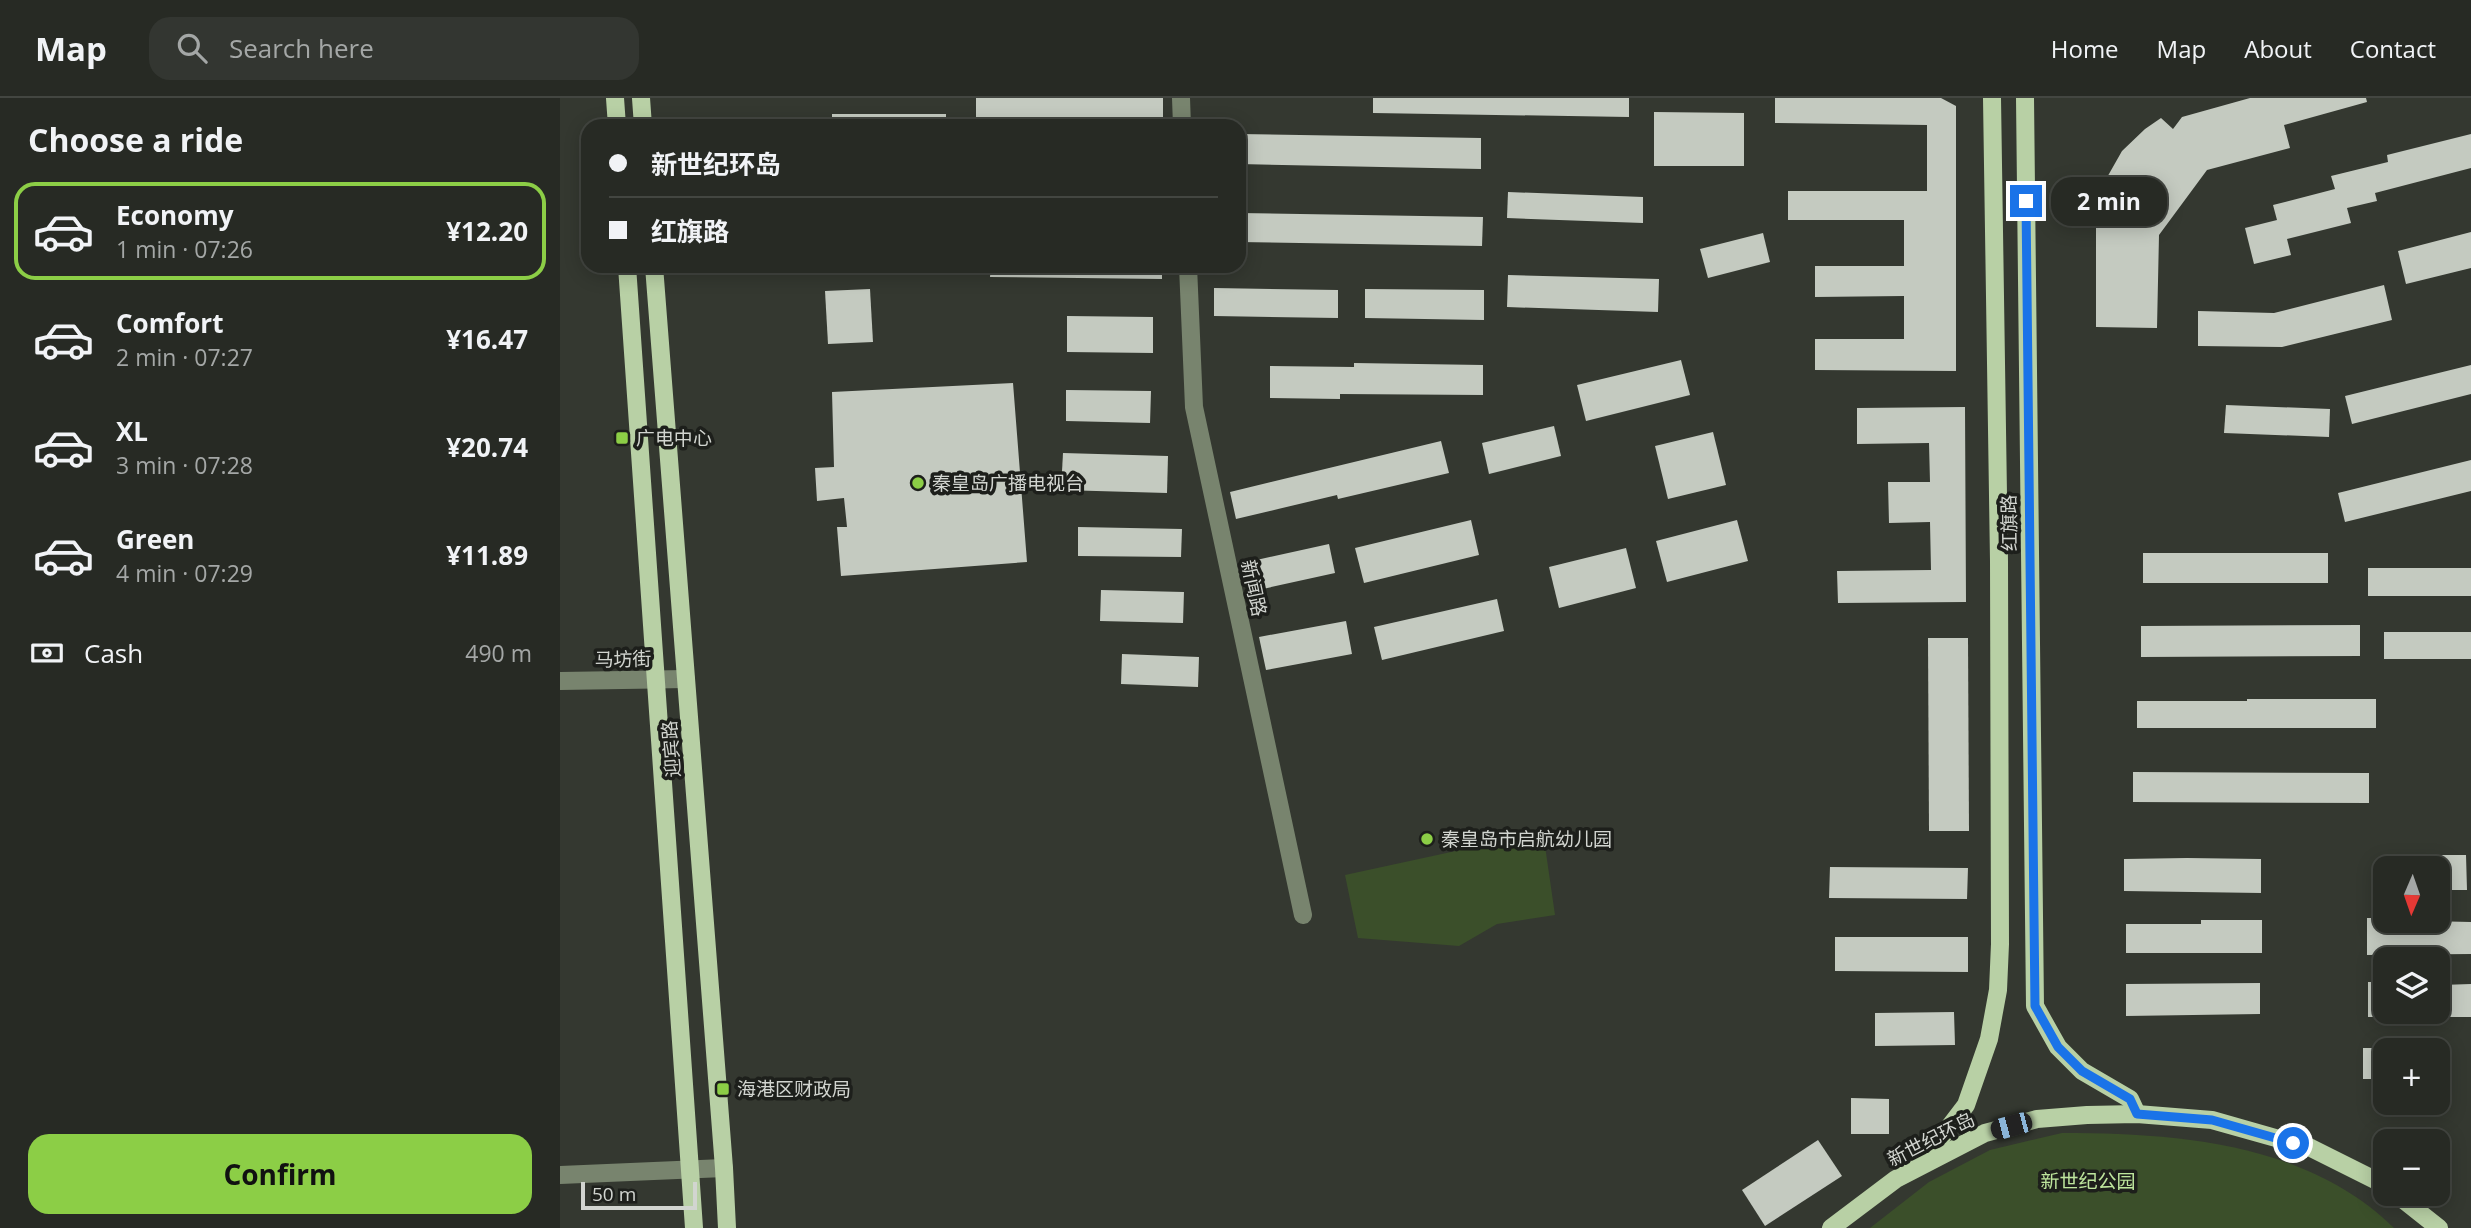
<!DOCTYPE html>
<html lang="en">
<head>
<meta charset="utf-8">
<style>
  body { margin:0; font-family:"Open Sans","Noto Sans SC",sans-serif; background:#333631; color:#f1f3f6; height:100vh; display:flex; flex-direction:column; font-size:26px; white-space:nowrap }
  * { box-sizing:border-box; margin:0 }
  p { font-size:23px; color:#a4a7a6 }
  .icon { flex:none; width:38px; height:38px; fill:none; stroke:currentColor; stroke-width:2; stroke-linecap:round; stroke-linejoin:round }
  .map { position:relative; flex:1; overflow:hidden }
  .drawer { display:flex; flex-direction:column; background:#272a24; width:560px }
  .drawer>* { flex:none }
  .hud { position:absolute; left:21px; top:21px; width:665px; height:154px; border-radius:21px; box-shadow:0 4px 18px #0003,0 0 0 2px #434641; display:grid; align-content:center; height:154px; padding:0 28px; background:#272a24 }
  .needle { width:46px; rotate:182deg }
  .tools { position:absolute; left:1813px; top:758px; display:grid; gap:14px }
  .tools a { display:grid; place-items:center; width:77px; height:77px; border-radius:14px; background:#272a24; box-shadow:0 4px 18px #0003,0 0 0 2px #434641; font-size:35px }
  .scale { position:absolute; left:21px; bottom:18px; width:116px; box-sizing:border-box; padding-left:7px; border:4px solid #d2d5d0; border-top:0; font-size:19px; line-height:24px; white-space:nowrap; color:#d2d5d0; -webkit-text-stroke:5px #1d1f1b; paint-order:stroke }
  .end { position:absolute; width:32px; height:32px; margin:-16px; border:9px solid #1a73e8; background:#fff; box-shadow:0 0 0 4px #fff }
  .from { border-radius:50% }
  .bubble { position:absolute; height:49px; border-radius:21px; background:#272a24; box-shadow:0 4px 18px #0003,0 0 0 2px #434641; font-size:23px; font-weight:700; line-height:49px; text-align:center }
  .car { position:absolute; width:21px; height:42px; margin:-21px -10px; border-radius:9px; box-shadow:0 0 5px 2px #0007; background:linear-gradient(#222 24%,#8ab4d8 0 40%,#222 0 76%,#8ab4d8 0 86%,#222 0) }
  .hud b { display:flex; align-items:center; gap:24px; height:66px; font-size:26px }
  .hud b+b { border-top:2px solid #434641 }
  .hud i { width:18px; height:18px; background:#f1f3f6 }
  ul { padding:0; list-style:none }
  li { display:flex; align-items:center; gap:21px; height:98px; margin:0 14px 10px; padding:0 14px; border:4px solid transparent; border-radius:21px }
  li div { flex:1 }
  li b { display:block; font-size:26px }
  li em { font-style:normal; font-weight:700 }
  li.active { border-color:#8cce46 }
  li>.icon { width:63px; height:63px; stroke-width:1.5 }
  h2 { padding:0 28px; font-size:32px; line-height:84px }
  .pay { display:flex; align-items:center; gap:18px; height:77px; padding:0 28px; font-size:26px }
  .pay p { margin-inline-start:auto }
  .button { display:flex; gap:14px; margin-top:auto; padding:14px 28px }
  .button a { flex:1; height:80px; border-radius:21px; background:#8cce46; color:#111; font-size:28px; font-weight:700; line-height:80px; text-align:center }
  header { display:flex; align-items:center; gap:42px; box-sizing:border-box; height:98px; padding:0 35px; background:#272a24; border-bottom:2px solid #434641 }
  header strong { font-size:33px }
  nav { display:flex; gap:38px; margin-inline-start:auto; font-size:24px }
  .search { width:490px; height:63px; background:#333631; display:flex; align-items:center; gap:18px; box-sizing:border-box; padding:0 24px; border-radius:21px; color:#a4a7a6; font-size:26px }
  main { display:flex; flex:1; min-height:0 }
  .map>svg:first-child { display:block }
  .green { fill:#3b4f2a }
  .building { fill:#c4cac0 }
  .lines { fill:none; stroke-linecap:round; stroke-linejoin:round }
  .minor { stroke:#78846e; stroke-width:18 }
  .major { stroke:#b8d0a5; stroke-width:18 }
  .route { stroke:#1a73e8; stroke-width:9 }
  .poi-dot { fill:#8cce46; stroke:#1d1f1b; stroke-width:2.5 }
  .labels { text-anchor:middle; stroke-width:7; stroke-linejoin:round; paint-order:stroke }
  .poi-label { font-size:19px; fill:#d2d5d0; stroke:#1d1f1b; text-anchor:start }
  .street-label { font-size:19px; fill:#d2d5d0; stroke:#1d1f1b }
  .park-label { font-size:19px; fill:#bee69d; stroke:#1d1f1b }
</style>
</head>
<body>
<header>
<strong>Map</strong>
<div class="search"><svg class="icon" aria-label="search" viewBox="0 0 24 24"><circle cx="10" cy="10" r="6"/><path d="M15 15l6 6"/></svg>Search here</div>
<nav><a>Home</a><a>Map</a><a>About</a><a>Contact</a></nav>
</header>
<main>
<section class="drawer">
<h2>Choose a ride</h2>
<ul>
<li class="active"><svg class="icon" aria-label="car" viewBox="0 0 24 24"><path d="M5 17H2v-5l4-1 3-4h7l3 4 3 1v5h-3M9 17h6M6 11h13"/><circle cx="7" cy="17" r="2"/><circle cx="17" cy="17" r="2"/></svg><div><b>Economy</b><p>1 min · 07:26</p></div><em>¥12.20</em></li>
<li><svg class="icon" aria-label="car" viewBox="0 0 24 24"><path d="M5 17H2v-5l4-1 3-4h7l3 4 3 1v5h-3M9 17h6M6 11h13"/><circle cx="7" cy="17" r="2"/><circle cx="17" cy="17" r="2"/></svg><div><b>Comfort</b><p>2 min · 07:27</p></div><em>¥16.47</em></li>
<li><svg class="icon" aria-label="car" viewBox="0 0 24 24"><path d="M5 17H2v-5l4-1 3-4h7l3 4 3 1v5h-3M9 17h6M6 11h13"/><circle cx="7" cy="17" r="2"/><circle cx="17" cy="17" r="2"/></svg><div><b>XL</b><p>3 min · 07:28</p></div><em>¥20.74</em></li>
<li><svg class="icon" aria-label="car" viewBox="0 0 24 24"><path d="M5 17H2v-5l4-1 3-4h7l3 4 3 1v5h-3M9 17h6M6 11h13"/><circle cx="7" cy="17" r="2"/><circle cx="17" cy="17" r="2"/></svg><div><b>Green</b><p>4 min · 07:29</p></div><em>¥11.89</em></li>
</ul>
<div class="pay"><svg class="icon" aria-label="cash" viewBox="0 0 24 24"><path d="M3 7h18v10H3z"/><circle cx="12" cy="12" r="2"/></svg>Cash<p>490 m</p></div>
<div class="button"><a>Confirm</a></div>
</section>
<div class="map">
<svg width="1911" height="1130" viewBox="0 0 1911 1130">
  <rect width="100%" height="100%" fill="#343830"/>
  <g class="green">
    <polygon points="983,734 995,817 937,826 899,848 798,840 785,777"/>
    <path d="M1502,1035C1617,1035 1748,1045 1834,1130H1310L1369,1084L1430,1052Z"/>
  </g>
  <g class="building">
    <rect x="416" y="0" width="187" height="28"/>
    <polygon points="813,0 1069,0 1069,19 813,15"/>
    <polygon points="1215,0 1381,0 1396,8 1396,273 1255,272 1255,241 1344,241 1344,198 1255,199 1255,168 1344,168 1344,122 1228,122 1228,93 1367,93 1367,27 1215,25"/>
    <polygon points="1690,0 1806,0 1807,4 1724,27 1730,50 1647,72 1599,137 1597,230 1536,229 1536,118 1551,99 1541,90 1562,53 1585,31 1601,20 1613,31 1622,19"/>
    <polygon points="1094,14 1184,15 1184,68 1094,68"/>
    <rect x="272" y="16" width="114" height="12"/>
    <polygon points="679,36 921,40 921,71 679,66"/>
    <polygon points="1911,36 1911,70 1815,95 1817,103 1787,110 1791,125 1727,141 1731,157 1694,166 1685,130 1717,122 1713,107 1775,91 1771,78 1828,64 1827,57"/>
    <polygon points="948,94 1083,99 1083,125 947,120"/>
    <polygon points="679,115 923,119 922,148 679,144"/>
    <polygon points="1911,134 1911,170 1846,186 1838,153"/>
    <polygon points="1203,135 1210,164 1148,180 1140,151"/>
    <polygon points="431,168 602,168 602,181 430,179"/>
    <polygon points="948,177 1099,181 1098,214 947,209"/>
    <polygon points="1824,187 1832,222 1722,249 1638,248 1638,213 1714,215"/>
    <polygon points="654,190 778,192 778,220 654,218"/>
    <polygon points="310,191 313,244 268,246 265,193"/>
    <polygon points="805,191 924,192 924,222 805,220"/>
    <polygon points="507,218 593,219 593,255 507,254"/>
    <polygon points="1121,262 1130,297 1026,323 1017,287"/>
    <polygon points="794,265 923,267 923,297 780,296 780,301 710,300 710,268 794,269"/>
    <polygon points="1911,267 1911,296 1792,326 1785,298"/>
    <polygon points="453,285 467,464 281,478 277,429 287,429 284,400 257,403 255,370 274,369 272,294"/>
    <polygon points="506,292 591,293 590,325 506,323"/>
    <polygon points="1666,307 1770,311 1769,339 1664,335"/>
    <polygon points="1405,309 1406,504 1278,505 1277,473 1371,472 1370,424 1329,425 1328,384 1370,384 1369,345 1297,346 1297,310"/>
    <polygon points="994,328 1001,358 929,376 922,345"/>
    <polygon points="1153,334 1166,387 1108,401 1095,348"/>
    <polygon points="881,343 889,375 778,401 777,397 676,421 670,394"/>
    <polygon points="503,355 608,358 607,395 501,392"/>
    <polygon points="1911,362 1911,393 1785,424 1778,395"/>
    <polygon points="911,422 919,457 804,485 795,450"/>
    <polygon points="1177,422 1188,463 1107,484 1096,443"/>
    <polygon points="518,429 622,431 621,459 518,458"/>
    <polygon points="769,446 775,475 689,494 683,465"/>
    <polygon points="1066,450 1076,490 999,510 989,469"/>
    <rect x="1583" y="455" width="185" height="30"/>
    <rect x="1808" y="470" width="103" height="28"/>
    <polygon points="541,492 624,494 623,525 540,523"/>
    <polygon points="937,501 944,533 822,562 814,529"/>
    <polygon points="786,523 792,556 706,572 699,539"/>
    <polygon points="1800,527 1800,558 1581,559 1581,528"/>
    <rect x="1824" y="534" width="87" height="27"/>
    <polygon points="1368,540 1408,540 1409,733 1369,733"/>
    <polygon points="562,556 639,559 638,589 561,586"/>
    <polygon points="1687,601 1816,601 1816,630 1577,630 1577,603 1687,603"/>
    <polygon points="1573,674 1809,675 1809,705 1573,704"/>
    <polygon points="1843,757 1906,757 1907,792 1878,792 1878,770 1843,770"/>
    <polygon points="1627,760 1701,761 1701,795 1564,793 1564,761"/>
    <polygon points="1270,769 1408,770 1407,801 1269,800"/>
    <polygon points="1807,820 1825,820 1825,822 1911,824 1911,856 1807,857"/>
    <polygon points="1641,822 1702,822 1702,855 1566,855 1566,826 1641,826"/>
    <polygon points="1275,839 1408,839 1408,874 1275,873"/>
    <rect x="1808" y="884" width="17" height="35"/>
    <polygon points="1700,885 1700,916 1566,918 1566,886"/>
    <polygon points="1911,886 1911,919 1881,919 1881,887"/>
    <polygon points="1394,914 1395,947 1315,948 1315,915"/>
    <rect x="1803" y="950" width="22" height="31"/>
    <polygon points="1291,1000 1329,1001 1329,1036 1291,1036"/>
    <polygon points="1258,1042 1282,1078 1205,1128 1182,1092"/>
  </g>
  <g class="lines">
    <g class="minor">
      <polyline points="621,0 622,28"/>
      <polyline points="628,168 634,309 743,817"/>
      <polyline points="0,583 126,581"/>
      <polyline points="0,1077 164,1070"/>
    </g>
    <g class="major">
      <polyline points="55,0 57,28"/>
      <polyline points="81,0 83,28"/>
      <polyline points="1465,0 1475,908 1498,949 1522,973 1570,1001 1577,1016"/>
      <polyline points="67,168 134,1130"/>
      <polyline points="94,168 164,1070 167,1130"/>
      <polyline points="1361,1066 1406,1007 1429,941 1438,892 1440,846 1439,463 1432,0"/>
      <polyline points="1836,1096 1879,1130"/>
      <polyline points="1271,1130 1336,1081 1425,1035 1477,1021 1527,1017 1577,1016 1652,1022 1751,1050 1825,1087"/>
    </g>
  </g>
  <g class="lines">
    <polyline class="route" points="1466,103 1475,908 1498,949 1522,973 1570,1001 1577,1016 1652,1022 1733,1045"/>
  </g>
  <g class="poi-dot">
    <rect x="55" y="333" width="14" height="14" rx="3.5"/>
    <circle cx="358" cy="385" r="7"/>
    <circle cx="867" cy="741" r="7"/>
    <rect x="156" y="984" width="14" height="14" rx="3.5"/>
  </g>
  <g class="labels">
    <g class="poi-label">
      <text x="76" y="347">广电中心</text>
      <text x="372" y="392">秦皇岛广播电视台</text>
      <text x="881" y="748">秦皇岛市启航幼儿园</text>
      <text x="177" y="998">海港区财政局</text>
    </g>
    <g class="street-label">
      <text transform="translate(1449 425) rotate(-91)" y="7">红旗路</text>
      <text transform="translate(694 490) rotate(78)" y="7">新闻路</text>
      <text transform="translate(63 561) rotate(-1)" y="7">马坊街</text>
      <text transform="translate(111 651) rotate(-94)" y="7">迎宾路</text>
      <text transform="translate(1371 1041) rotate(-27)" y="7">新世纪环岛</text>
    </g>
    <g class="park-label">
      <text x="1528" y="1090">新世纪公园</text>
    </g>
  </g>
</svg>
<div class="tools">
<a><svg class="needle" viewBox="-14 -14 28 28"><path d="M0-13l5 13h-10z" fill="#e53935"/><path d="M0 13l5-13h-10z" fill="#a4a7a6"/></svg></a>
<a><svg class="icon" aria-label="layers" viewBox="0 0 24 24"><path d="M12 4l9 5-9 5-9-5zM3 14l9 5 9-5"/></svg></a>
<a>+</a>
<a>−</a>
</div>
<div class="scale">50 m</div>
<i class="end from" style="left:1733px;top:1045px"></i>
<i class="end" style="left:1466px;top:103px"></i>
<div class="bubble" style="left:1491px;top:79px;width:116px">2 min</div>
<i class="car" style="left:1451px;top:1028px;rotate:255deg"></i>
<div class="hud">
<b><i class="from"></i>新世纪环岛</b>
<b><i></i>红旗路</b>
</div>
</div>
</main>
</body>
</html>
